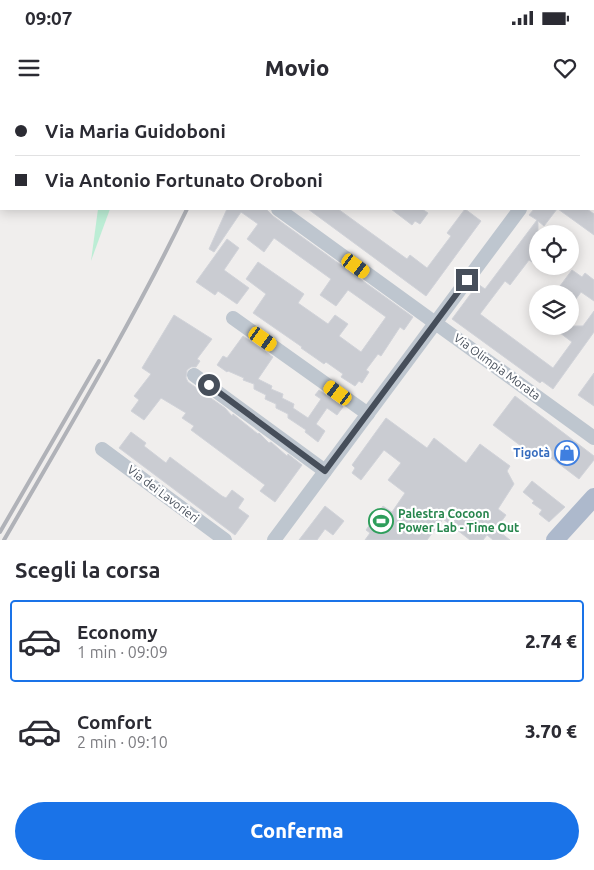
<!DOCTYPE html>
<html lang="it">
<head>
<meta charset="utf-8">
<style>
  body { margin:0; font-family:Ubuntu,sans-serif; background:#f7f7f7; color:#2b2b33; height:100vh; display:flex; flex-direction:column; font-size:19px; white-space:nowrap }
  * { box-sizing:border-box; margin:0 }
  p { font-size:16px; color:#7c7c81 }
  .icon { flex:none; width:28px; height:28px; fill:none; stroke:currentColor; stroke-width:2; stroke-linecap:round; stroke-linejoin:round }
  .map { position:relative; height:440px; overflow:hidden }
  .side { display:flex; flex-direction:column; background:#fff; flex:1 }
  .side>* { flex:none }
  .top-card { position:absolute; left:0px; top:0px; width:595px; height:110px; box-shadow:0 2px 12px #0003; display:grid; align-content:center; height:110px; padding:0 15px; background:#fff }
  .controls { position:absolute; left:529px; top:125px; display:grid; gap:10px }
  .controls a { display:grid; place-items:center; width:50px; height:50px; border-radius:50%; background:#fff; box-shadow:0 2px 12px #0003; font-size:25px }
  .end { position:absolute; width:22px; height:22px; margin:-11px; border:6px solid #464e5a; background:#fff; box-shadow:0 0 0 2px #fff }
  .from { border-radius:50% }
  .car { position:absolute; width:15px; height:30px; margin:-15px -8px; border-radius:6px; box-shadow:0 0 4px 1px #0007; background:linear-gradient(#f5c518 24%,#345 0 40%,#f5c518 0 76%,#345 0 86%,#f5c518 0) }
  .top-card b { display:flex; align-items:center; gap:18px; height:48px; font-size:19px }
  .top-card b+b { border-top:1px solid #e1e1e2 }
  .top-card i { width:12px; height:12px; background:#2b2b33 }
  ul { padding:0; list-style:none }
  li { display:flex; align-items:center; gap:15px; height:82px; margin:0 10px 8px; padding:0 5px; border:2px solid transparent; border-radius:5px }
  li div { flex:1 }
  li b { display:block; font-size:19px }
  li em { font-style:normal; font-weight:800 }
  li.current { border-color:#1a73e8 }
  li>.icon { width:45px; height:45px; stroke-width:1.5 }
  h2 { padding:0 15px; font-size:22px; line-height:60px }
  .button { display:flex; gap:10px; margin-top:auto; padding:10px 15px }
  .button a { flex:1; height:58px; border-radius:30px; background:#1a73e8; color:#fff; font-size:20px; font-weight:800; line-height:58px; text-align:center }
  .status { display:flex; justify-content:space-between; align-items:center; height:35px; padding:0 25px; background:#fff; direction:ltr }
  .status svg { height:14px; fill:currentColor }
  header { display:flex; justify-content:space-between; align-items:center; height:65px; padding:0 15px; background:#fff; font-size:22px; font-weight:800 }
  .map>svg:first-child { display:block }
  .green { fill:#bcedd5 }
  .building { fill:#caccd2; stroke:#d1d3d9 }
  .lines { fill:none; stroke-linecap:round; stroke-linejoin:round }
  .minor { stroke:#bec6cf; stroke-width:14 }
  .major { stroke:#adb9cc; stroke-width:18 }
  .rail { stroke:#b0b2b8; stroke-width:4 }
  .route { stroke:#464e5a; stroke-width:6 }
  .labels { text-anchor:middle; stroke-width:4.5; stroke-linejoin:round; paint-order:stroke }
  .street-label { font-size:12px; fill:#464e5a; stroke:#fff }
  .shop-label { font-size:12px; font-weight:bold; fill:#366cbe; stroke:#fff; text-anchor:end }
  .leisure-label { font-size:12px; font-weight:bold; fill:#27864d; stroke:#fff; text-anchor:start }
</style>
</head>
<body>
<div class="status"><b>09:07</b><svg viewBox="0 0 49 12"><path d="M0 12V9h3v3zM5 12V6h3v6zM10 12V3h3v9zM15 12V0h3v12zM26 1h20v11H26zM47 4h2v5h-2z"/></svg></div>
<header><svg class="icon" aria-label="menu" viewBox="0 0 24 24"><path d="M4 6h16M4 12h16M4 18h16"/></svg>Movio<svg class="icon" aria-label="heart" viewBox="0 0 24 24"><path d="M12 20l-8-8c-3-5 5-10 8-4 3-6 11-1 8 4z"/></svg></header>
<div class="map">
<svg width="594" height="440" viewBox="0 0 594 440">
  <rect width="100%" height="100%" fill="#f0eeed"/>
  <g class="green">
    <polygon points="252,0 342,0 251,1"/>
    <polygon points="98,109 110,109 91,161"/>
  </g>
  <g class="building">
    <polygon points="227,109 266,109 273,116 413,217 404,230 400,227 381,256 378,254 366,270 369,272 362,283 359,281 355,286 341,277 343,274 326,262 324,264 301,248 302,247 253,213 266,194 246,179 258,162 304,194 298,203 328,224 335,215 348,224 339,236 361,252 386,217 348,190 336,206 320,195 331,179 274,138 264,152 247,139 258,124 241,112 214,152 209,149"/>
    <polygon points="308,109 338,109 407,159 410,155 427,168 451,136 447,133 465,109 481,121 426,196"/>
    <polygon points="391,109 422,109 428,113 420,124 415,121 412,125"/>
    <polygon points="534,109 557,109 544,126 538,121 538,154 532,162 529,160 510,185 505,181 480,214 553,268 572,242 551,226 583,226 594,211 594,232 553,289 542,281 540,283 452,219 478,184 485,189 537,120 529,115"/>
    <polygon points="558,109 587,109 594,114 594,135"/>
    <polygon points="227,139 239,148 224,170 249,188 237,204 218,191 215,195 196,182"/>
    <polygon points="572,170 582,177 585,173 594,180 594,201 581,192 570,207 570,194 554,194"/>
    <polygon points="174,215 212,239 197,259 200,261 196,267 191,267 187,270 186,278 188,282 225,308 232,316 233,314 258,334 259,333 269,343 271,342 287,356 288,354 302,365 275,402 260,391 265,385 191,330 194,326 182,318 186,313 161,298 144,320 131,311 139,300 134,296 151,274 142,268"/>
    <polygon points="243,236 273,257 258,279 272,286 271,289 283,294 282,298 294,304 293,308 308,318 321,299 315,295 319,290 343,307 337,315 327,308 316,324 325,331 318,342 305,332 306,330 288,318 288,314 276,308 276,304 265,299 266,295 254,289 254,284 243,280 244,278 228,271 227,272 217,265 223,256 227,258"/>
    <polygon points="594,273 594,306 578,295"/>
    <polygon points="515,296 594,356 594,360 579,379 538,348 533,355 493,325"/>
    <polygon points="386,318 427,348 434,338 466,363 480,344 510,366 507,371 514,384 498,409 506,415 496,429 510,440 493,440 487,435 483,440 470,440 443,419 427,440 365,440 370,433 366,430 383,406 392,412 405,393 388,380 401,363 384,350 361,380 352,373 355,368 352,365"/>
    <polygon points="131,332 146,343 144,346 166,363 170,357 222,396 226,398 232,390 244,399 238,408 249,416 235,435 119,348"/>
    <polygon points="532,381 565,407 549,422 539,414 542,410 532,403 534,401 523,392"/>
    <polygon points="325,406 344,421 333,435 325,429 317,440 299,440"/>
  </g>
  <g class="lines">
    <g class="minor">
      <polyline points="452,0 454,1"/>
      <polyline points="356,1 357,0"/>
      <polyline points="474,1 475,0"/>
      <polyline points="278,109 594,338"/>
      <polyline points="233,218 368,314"/>
      <polyline points="194,275 325,371"/>
      <polyline points="102,349 225,440"/>
      <polyline points="274,440 520,109"/>
    </g>
    <polyline class="major" points="555,440 594,397"/>
    <g class="rail">
      <polyline points="227,1 227,0"/>
      <polyline points="0,432 99,261"/>
      <path d="M4,440C67,331 132,223 187,109"/>
    </g>
  </g>
  <g class="lines">
    <polyline class="route" points="209,285 325,371 467,180"/>
  </g>
  <defs>
    <symbol id="shop-ring" viewBox="-11 -11 22 22"><circle r="9.5" fill="#fff" stroke="#3f7fe0" stroke-width="1.5"/><path d="M-5-2.5h2.3a2.7 3.5 0 0 1 5.4 0H5L5.5 6h-11ZM-1.5-2.5h3a1.5 2.3 0 0 0-3 0Z" fill="#3f7fe0"/></symbol>
    <symbol id="stadium-ring" viewBox="-11 -11 22 22"><circle r="9.5" fill="#fff" stroke="#2e9e5b" stroke-width="1.5"/><path d="M0-5a6.5 5 0 1 0 0 10a6.5 5 0 1 0 0-10ZM-3.5-1.8h7v3.6h-7Z" fill="#2e9e5b"/></symbol>
  </defs>
  <g fill-rule="evenodd">
    <use href="#shop-ring" x="553" y="339" width="28" height="28"/>
    <use href="#stadium-ring" x="367" y="407" width="28" height="28"/>
  </g>
  <g class="labels">
    <g class="street-label">
      <text transform="translate(497 267) rotate(36)" y="4">Via Olimpia Morata</text>
      <text transform="translate(163 394) rotate(37)" y="4">Via dei Lavorieri</text>
    </g>
    <g class="shop-label">
      <text x="550" y="357">Tigotà</text>
    </g>
    <g class="leisure-label">
      <text x="398" y="418">Palestra Cocoon<tspan x="398" dy="14">Power Lab - Time Out</tspan></text>
    </g>
  </g>
</svg>
<div class="controls">
<a><svg class="icon" aria-label="locate" viewBox="0 0 24 24"><circle cx="12" cy="12" r="6"/><path d="M12 2v4M12 18v4M2 12h4M18 12h4"/></svg></a>
<a><svg class="icon" aria-label="layers" viewBox="0 0 24 24"><path d="M12 4l9 5-9 5-9-5zM3 14l9 5 9-5"/></svg></a>
</div>
<i class="end from" style="left:209px;top:285px"></i>
<i class="end" style="left:467px;top:180px"></i>
<i class="car" style="left:356px;top:166px;rotate:126deg"></i>
<i class="car" style="left:263px;top:239px;rotate:125deg"></i>
<i class="car" style="left:338px;top:293px;rotate:306deg"></i>
<div class="top-card">
<b><i class="from"></i>Via Maria Guidoboni</b>
<b><i></i>Via Antonio Fortunato Oroboni</b>
</div>
</div>
<section class="side">
<h2>Scegli la corsa</h2>
<ul>
<li class="current"><svg class="icon" aria-label="car" viewBox="0 0 24 24"><path d="M5 17H2v-5l4-1 3-4h7l3 4 3 1v5h-3M9 17h6M6 11h13"/><circle cx="7" cy="17" r="2"/><circle cx="17" cy="17" r="2"/></svg><div><b>Economy</b><p>1 min · 09:09</p></div><em>2.74 €</em></li>
<li><svg class="icon" aria-label="car" viewBox="0 0 24 24"><path d="M5 17H2v-5l4-1 3-4h7l3 4 3 1v5h-3M9 17h6M6 11h13"/><circle cx="7" cy="17" r="2"/><circle cx="17" cy="17" r="2"/></svg><div><b>Comfort</b><p>2 min · 09:10</p></div><em>3.70 €</em></li>
</ul>
<div class="button"><a>Conferma</a></div>
</section>
</body>
</html>
